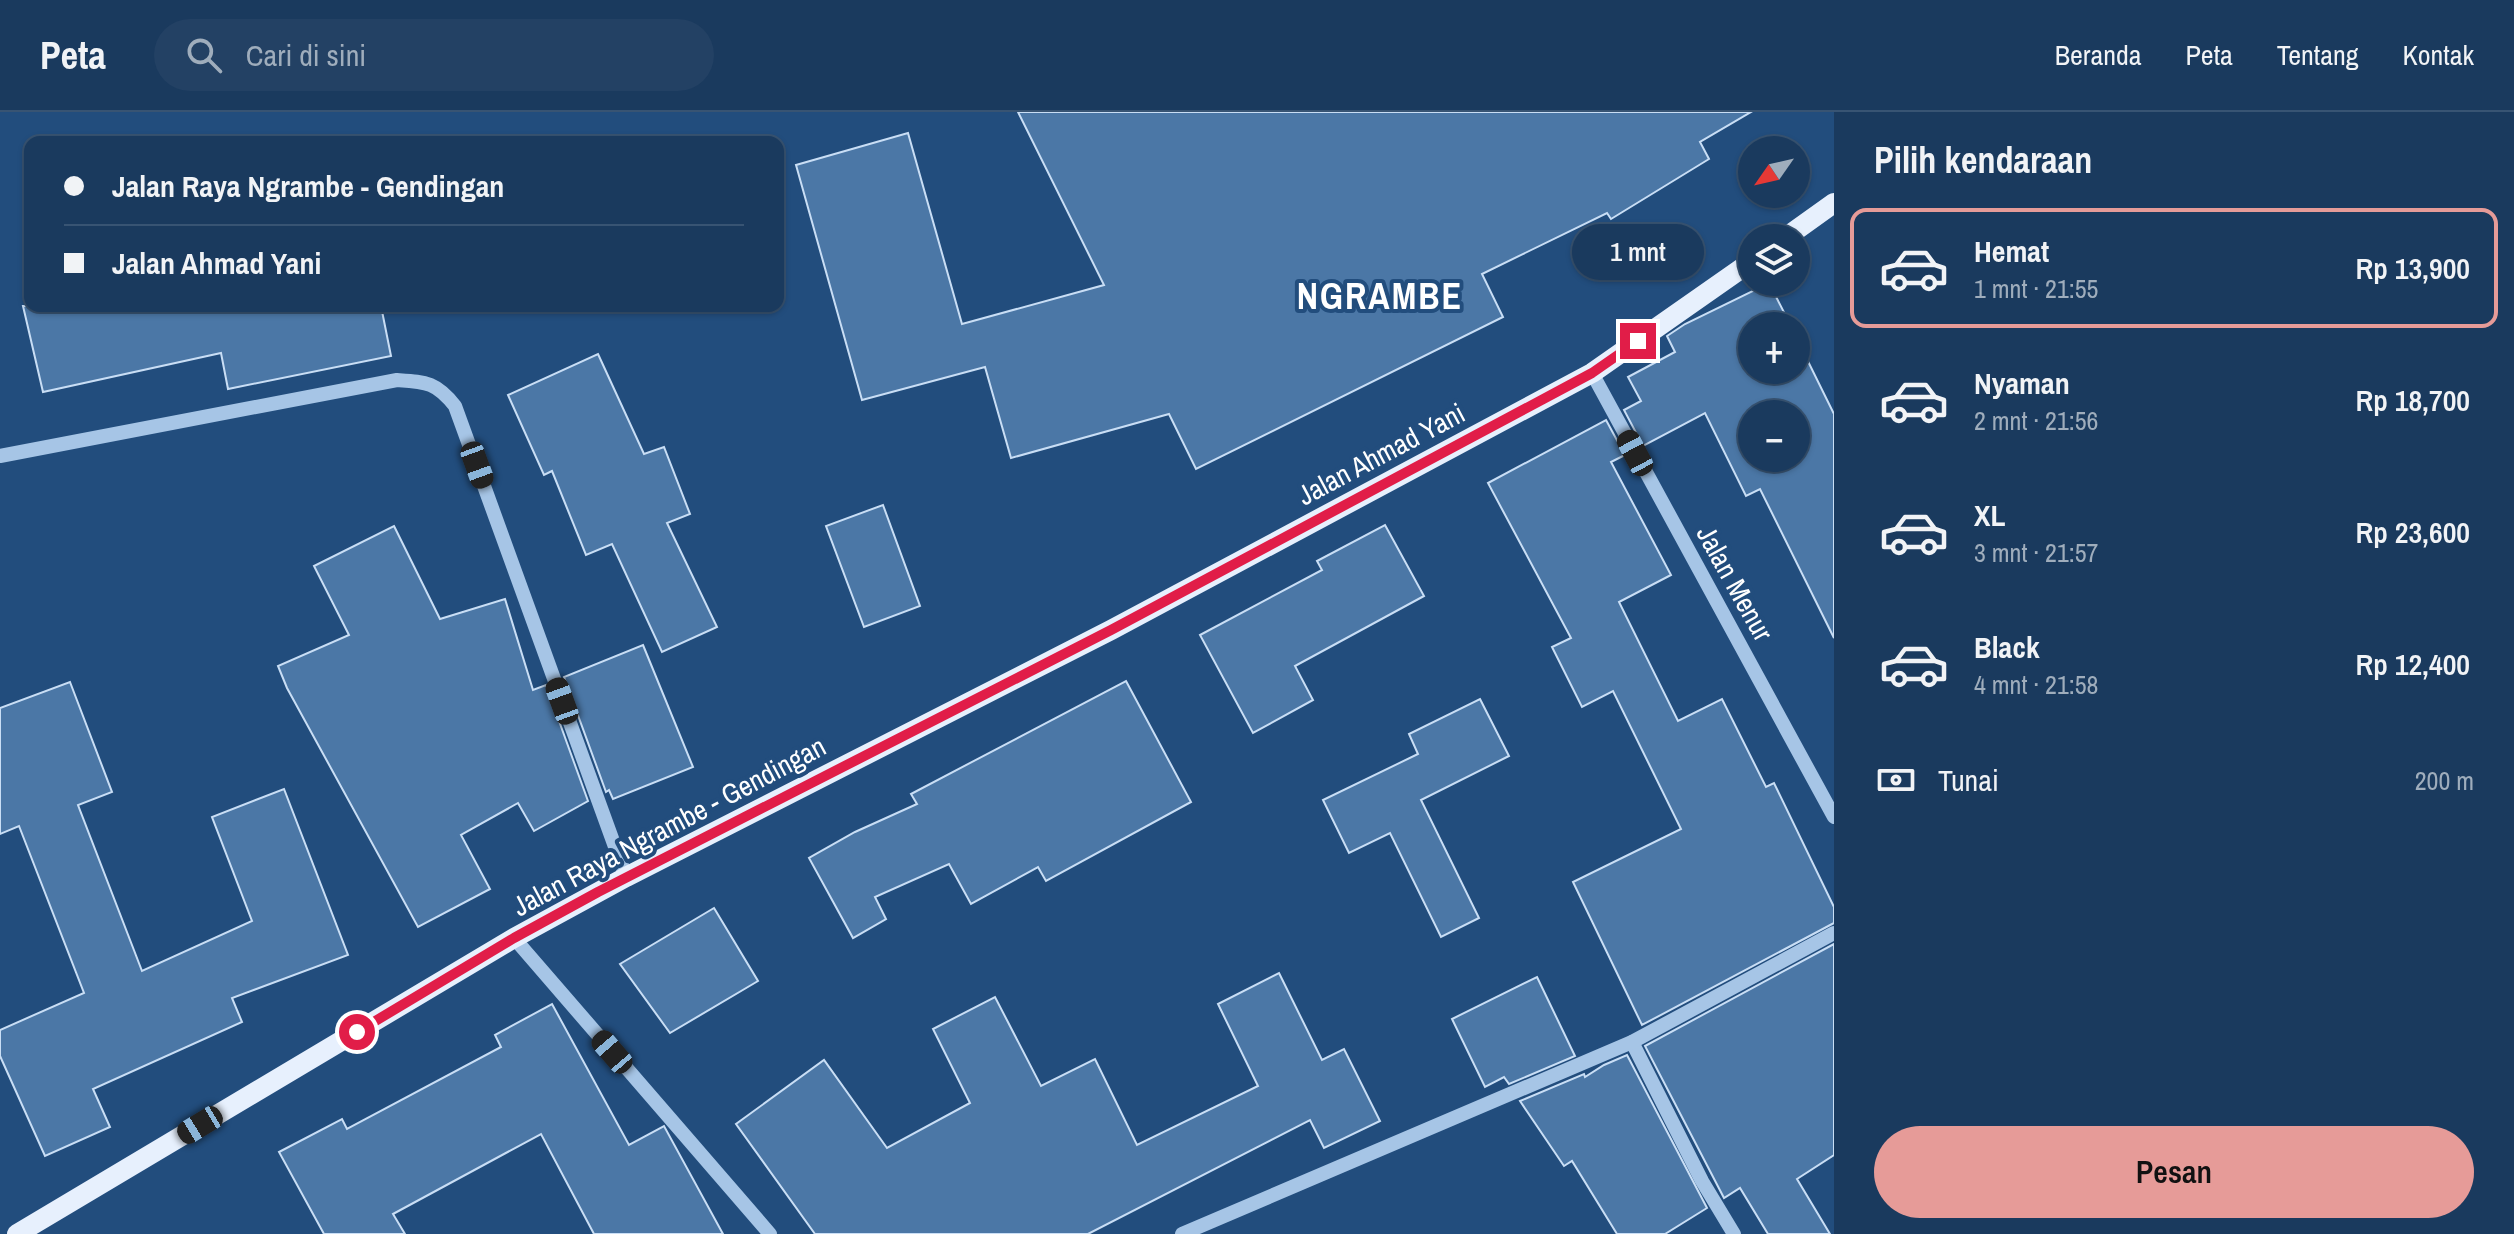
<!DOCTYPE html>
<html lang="id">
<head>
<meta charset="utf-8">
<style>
  body { margin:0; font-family:"Archivo Narrow",sans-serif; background:#234164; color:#f1f3f6; height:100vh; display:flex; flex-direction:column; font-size:30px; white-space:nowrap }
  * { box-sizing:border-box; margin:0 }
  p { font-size:26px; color:#9fadbc }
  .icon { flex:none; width:44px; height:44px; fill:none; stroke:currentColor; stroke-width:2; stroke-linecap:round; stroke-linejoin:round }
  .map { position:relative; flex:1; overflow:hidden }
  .panel { display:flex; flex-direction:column; background:#1a3a5e; width:680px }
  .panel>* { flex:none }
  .top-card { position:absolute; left:24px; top:24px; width:760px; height:176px; border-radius:16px; box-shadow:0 2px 6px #0004,0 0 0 2px #385473; display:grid; align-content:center; height:176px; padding:0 40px; background:#1a3a5e }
  .needle { width:52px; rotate:236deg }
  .tools { position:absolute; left:1738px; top:24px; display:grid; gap:16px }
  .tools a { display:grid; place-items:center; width:72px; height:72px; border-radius:50%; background:#1a3a5e; box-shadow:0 2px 6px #0004,0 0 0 2px #385473; font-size:40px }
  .end { position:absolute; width:36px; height:36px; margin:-18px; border:10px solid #e11d48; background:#fff; box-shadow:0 0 0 4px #fff }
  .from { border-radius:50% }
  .bubble { position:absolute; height:56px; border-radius:28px; background:#1a3a5e; box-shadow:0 2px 6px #0004,0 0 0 2px #385473; font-size:26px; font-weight:600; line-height:56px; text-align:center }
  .car { position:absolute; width:24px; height:48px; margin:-24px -12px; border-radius:10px; box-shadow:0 0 6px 2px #0007; background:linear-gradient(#222 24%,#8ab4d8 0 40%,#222 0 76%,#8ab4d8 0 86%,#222 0) }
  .top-card b { display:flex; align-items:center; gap:28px; height:76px; font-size:30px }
  .top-card b+b { border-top:2px solid #385473 }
  .top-card i { width:20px; height:20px; background:#f1f3f6 }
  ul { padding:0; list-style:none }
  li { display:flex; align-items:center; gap:24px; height:120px; margin:0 16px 12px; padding:0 24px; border:4px solid transparent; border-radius:16px }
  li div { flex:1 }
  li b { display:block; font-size:30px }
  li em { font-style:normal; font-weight:600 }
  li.on { border-color:#e69b98 }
  li>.icon { width:72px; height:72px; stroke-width:1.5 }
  h2 { padding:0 40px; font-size:36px; line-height:96px }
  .pay { display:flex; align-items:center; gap:20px; height:88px; padding:0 40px; font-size:30px }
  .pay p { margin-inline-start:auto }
  .button { display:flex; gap:16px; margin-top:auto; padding:16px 40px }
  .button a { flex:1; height:92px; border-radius:48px; background:#e69b98; color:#111; font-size:32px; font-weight:600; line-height:92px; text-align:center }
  header { display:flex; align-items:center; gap:48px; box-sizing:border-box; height:112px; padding:0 40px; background:#1a3a5e; border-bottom:2px solid #385473 }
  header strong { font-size:38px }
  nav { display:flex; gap:44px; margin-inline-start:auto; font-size:28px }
  .search { width:560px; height:72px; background:#234164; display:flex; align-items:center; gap:20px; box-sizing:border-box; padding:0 28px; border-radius:44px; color:#9fadbc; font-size:30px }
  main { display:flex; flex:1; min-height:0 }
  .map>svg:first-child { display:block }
  .building { fill:#4b77a6; stroke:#c9def5; stroke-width:2; fill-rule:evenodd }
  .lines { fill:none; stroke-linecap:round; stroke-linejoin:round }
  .minor { stroke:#a6c5e6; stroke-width:14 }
  .major { stroke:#e7f0fd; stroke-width:20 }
  .route { stroke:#e11d48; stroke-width:10 }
  .labels { text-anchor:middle; stroke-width:8; stroke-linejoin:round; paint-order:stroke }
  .street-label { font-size:28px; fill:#fff; stroke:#224d7d }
  .district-label { font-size:36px; font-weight:bold; letter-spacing:2px; fill:#fff; stroke:#224d7d }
</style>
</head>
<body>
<header>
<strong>Peta</strong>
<div class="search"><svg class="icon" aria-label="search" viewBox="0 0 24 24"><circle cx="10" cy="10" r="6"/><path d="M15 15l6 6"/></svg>Cari di sini</div>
<nav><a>Beranda</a><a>Peta</a><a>Tentang</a><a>Kontak</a></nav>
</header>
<main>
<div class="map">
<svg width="1834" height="1122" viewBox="0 0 1834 1122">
  <rect width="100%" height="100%" fill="#224d7d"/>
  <g class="building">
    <polygon points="1018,0 1751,0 1700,30 1709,47 1611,107 1607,101 1482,162 1503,205 1196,357 1169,302 1011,346 985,255 862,288 796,53 908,21 962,212 1104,173"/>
    <path d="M1769,171L1791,214H1752V258H1796V225L1834,302V526L1760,377L1746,384L1705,301L1643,334L1624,298L1641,289L1628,265L1675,240L1667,224L1685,212ZM1752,302H1796V346H1752Z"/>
    <polygon points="23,194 381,194 391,244 228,277 221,241 43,280"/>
    <polygon points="598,242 644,342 664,335 690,402 667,411 717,515 662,540 612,432 586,443 552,359 544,363 508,283"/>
    <polygon points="1606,308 1625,343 1611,350 1671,463 1619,490 1678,609 1722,587 1766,675 1774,671 1834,795 1834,811 1642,913 1573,770 1681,717 1613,579 1582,595 1552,535 1571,526 1488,371"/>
    <polygon points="883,393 920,494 864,515 826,414"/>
    <polygon points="1385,413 1424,484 1295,554 1313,588 1253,621 1200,523 1322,458 1317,449"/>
    <polygon points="394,414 440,507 505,487 533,578 546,573 588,689 534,719 518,691 461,723 490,777 418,815 287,576 278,554 349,523 314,454"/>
    <polygon points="643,533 693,655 613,687 609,678 606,680 564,565"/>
    <polygon points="1126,569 1191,690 1046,769 1038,755 971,792 949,752 875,785 886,807 853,826 809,746 855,720 917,692 911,682"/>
    <polygon points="70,570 112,680 78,693 142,859 252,809 212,705 284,677 348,843 232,886 242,910 93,977 110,1015 45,1044 0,944 0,918 84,881 19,714 0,722 0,596"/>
    <polygon points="1480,587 1509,644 1421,688 1479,806 1441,825 1390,721 1349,741 1323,688 1418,642 1409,622"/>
    <polygon points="714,796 758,869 670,921 620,852"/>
    <polygon points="1834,832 1834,1043 1797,1067 1830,1122 1768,1122 1740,1076 1724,1086 1645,934"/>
    <polygon points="1279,861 1322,948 1344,937 1380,1009 1324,1036 1310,1008 1088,1122 815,1122 736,1012 824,948 887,1036 970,991 933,917 995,885 1041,974 1095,947 1137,1033 1258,974 1218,892"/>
    <polygon points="1537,865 1575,944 1509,972 1504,965 1485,975 1452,907"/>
    <polygon points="552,892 629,1033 664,1014 723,1122 594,1122 541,1022 393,1102 405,1122 324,1122 279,1040 342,1007 347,1017 501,935 495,923"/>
    <polygon points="1627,943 1707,1096 1665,1122 1617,1122 1572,1049 1564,1054 1520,989 1584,962 1585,965 1604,953"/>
  </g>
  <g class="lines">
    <g class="minor">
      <polyline points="1592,261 1834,705"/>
      <path d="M0,344L397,268C426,270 436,270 455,294L626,765"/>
      <polyline points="514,826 770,1122"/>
      <polyline points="1632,930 1702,1069 1734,1122"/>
      <polyline points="1182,1122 1632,930 1834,821"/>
    </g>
    <g class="major">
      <polyline points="1785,126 1834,91"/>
      <polyline points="17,1122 514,826 626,765 1111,518 1592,261 1752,149"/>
    </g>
  </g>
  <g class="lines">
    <polyline class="route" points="357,920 514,826 598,780 1111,518 1592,261 1638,229"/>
  </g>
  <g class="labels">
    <g class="street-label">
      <text transform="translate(1381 342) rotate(-28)" y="10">Jalan Ahmad Yani</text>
      <text transform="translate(1735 471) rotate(61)" y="10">Jalan Menur</text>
      <text transform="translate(669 714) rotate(-28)" y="10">Jalan Raya Ngrambe - Gendingan</text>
    </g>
    <g class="district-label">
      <text x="1380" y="197">NGRAMBE</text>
    </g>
  </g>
</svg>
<div class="tools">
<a><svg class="needle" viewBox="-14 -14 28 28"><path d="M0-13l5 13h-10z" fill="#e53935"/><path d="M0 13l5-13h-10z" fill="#9fadbc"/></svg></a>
<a><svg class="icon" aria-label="layers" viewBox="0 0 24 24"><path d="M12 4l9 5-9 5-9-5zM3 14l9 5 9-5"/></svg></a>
<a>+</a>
<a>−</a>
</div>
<i class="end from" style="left:357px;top:920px"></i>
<i class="end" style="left:1638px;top:229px"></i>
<div class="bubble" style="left:1572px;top:112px;width:132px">1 mnt</div>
<i class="car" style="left:1635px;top:341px;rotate:332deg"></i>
<i class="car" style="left:477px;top:353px;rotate:160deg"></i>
<i class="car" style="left:562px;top:589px;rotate:340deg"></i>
<i class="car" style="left:612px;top:940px;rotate:319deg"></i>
<i class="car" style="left:200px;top:1013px;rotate:239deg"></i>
<div class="top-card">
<b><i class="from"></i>Jalan Raya Ngrambe - Gendingan</b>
<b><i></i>Jalan Ahmad Yani</b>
</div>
</div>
<section class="panel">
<h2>Pilih kendaraan</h2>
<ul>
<li class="on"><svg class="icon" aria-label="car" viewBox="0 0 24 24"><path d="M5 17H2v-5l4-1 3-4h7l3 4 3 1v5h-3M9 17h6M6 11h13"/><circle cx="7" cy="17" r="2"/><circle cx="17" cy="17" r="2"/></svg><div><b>Hemat</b><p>1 mnt · 21:55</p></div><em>Rp 13,900</em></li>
<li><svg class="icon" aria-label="car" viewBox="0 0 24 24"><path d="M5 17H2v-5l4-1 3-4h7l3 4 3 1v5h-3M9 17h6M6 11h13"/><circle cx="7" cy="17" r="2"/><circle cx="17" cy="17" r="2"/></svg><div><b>Nyaman</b><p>2 mnt · 21:56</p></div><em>Rp 18,700</em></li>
<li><svg class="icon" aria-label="car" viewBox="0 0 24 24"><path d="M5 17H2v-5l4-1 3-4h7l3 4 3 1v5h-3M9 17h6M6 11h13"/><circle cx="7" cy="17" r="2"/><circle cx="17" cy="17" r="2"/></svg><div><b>XL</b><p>3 mnt · 21:57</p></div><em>Rp 23,600</em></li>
<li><svg class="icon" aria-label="car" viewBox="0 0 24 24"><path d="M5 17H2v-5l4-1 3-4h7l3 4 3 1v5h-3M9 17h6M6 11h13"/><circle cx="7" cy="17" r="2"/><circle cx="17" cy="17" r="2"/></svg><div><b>Black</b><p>4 mnt · 21:58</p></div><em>Rp 12,400</em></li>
</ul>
<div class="pay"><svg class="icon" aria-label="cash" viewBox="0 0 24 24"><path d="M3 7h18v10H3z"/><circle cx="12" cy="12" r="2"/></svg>Tunai<p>200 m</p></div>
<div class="button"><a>Pesan</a></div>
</section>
</main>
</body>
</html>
